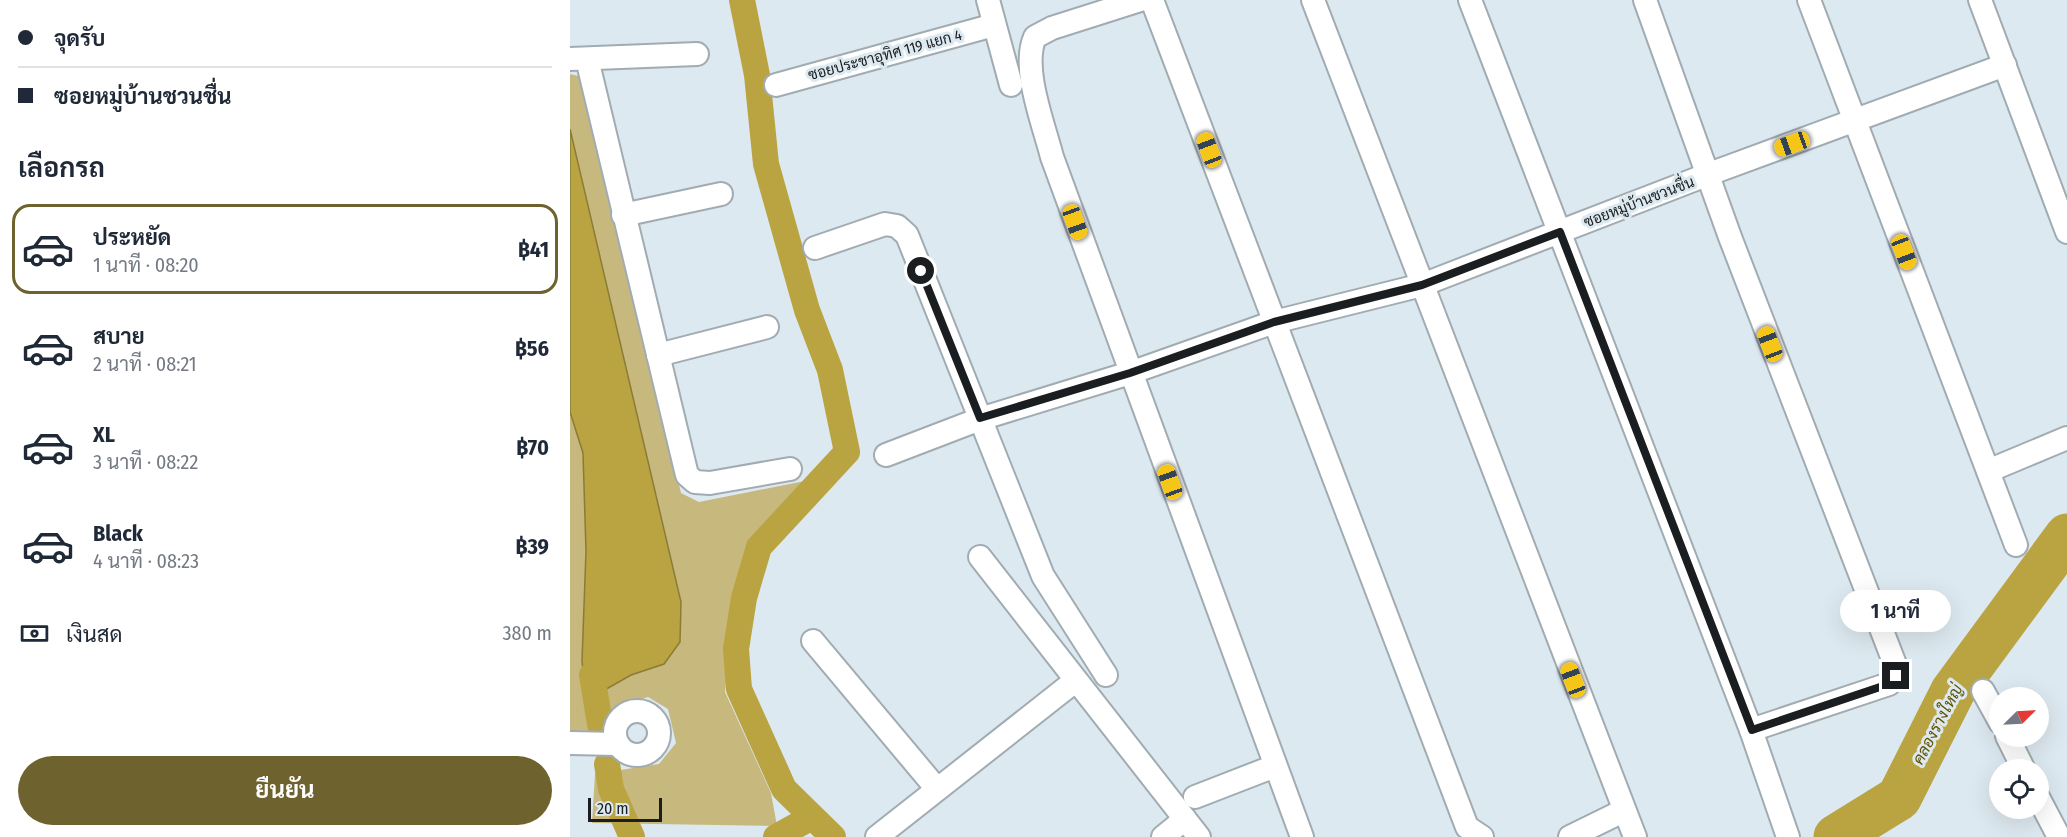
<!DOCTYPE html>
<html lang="th">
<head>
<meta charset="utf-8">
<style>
  body { margin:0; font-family:"Fira Sans Condensed",Sarabun,sans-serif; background:#f2f2f3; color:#1f2937; height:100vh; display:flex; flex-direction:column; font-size:22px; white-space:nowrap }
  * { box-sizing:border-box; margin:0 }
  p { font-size:20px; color:#747a83 }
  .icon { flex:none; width:33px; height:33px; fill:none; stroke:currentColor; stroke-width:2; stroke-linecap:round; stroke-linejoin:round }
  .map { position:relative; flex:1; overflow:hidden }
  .panel { display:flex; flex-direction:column; background:#fff; width:570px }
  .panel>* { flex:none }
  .guide { display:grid; align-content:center; height:132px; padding:0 18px; background:#fff }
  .needle { width:39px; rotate:66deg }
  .controls { position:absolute; left:1419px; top:687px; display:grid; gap:12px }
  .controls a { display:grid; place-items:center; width:60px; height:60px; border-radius:50%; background:#fff; box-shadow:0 6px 24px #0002; font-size:30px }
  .scale { position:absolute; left:18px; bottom:15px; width:74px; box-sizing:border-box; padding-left:6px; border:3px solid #1a1e20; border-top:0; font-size:16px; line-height:21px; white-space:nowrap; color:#1a1e20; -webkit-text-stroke:4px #dde9f0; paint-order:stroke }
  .end { position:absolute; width:27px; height:27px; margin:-14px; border:8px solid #1a1e20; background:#fff; box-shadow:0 0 0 3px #fff }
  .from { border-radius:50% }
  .bubble { position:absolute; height:42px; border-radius:21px; background:#fff; box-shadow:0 6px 24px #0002; font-size:20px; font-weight:700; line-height:42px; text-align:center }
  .car { position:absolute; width:18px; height:36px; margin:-18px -9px; border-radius:8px; box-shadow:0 0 4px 2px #0007; background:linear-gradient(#f5c518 24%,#345 0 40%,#f5c518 0 76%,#345 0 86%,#f5c518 0) }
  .guide b { display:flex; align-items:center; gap:21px; height:57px; font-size:22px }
  .guide b+b { border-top:2px solid #e0e1e3 }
  .guide i { width:15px; height:15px; background:#1f2937 }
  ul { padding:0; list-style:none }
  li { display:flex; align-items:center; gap:18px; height:90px; margin:0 12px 9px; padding:0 6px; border:3px solid transparent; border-radius:18px }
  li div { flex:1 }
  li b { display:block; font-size:22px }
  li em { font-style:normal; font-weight:700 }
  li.active { border-color:#6e622f }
  li>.icon { width:54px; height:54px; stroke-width:1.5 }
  h2 { padding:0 18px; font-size:27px; line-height:72px }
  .pay { display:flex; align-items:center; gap:15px; height:66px; padding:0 18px; font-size:22px }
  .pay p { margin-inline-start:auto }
  .action { display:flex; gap:12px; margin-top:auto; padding:12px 18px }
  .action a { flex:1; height:69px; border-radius:36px; background:#6e622f; color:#fff; font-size:24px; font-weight:700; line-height:69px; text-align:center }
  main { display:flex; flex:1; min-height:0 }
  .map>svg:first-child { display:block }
  .green { fill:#c7b87d }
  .water { fill:#baa441; stroke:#8a7c37; stroke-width:1.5 }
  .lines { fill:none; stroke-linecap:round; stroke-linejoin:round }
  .canal { stroke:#baa441; stroke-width:26 }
  .river { stroke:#baa441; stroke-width:45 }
  .minor-casing { stroke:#a1acb2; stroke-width:26 }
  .minor { stroke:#fff; stroke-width:22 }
  .route { stroke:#1a1e20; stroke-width:8 }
  .labels { text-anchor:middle; stroke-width:6; stroke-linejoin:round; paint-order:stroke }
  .street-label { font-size:15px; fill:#1a1e20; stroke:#dde9f0 }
  .water-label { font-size:16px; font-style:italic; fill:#605100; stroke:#dde9f0 }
</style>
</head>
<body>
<main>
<section class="panel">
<div class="guide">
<b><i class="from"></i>จุดรับ</b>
<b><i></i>ซอยหมู่บ้านชวนชื่น</b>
</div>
<h2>เลือกรถ</h2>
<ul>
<li class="active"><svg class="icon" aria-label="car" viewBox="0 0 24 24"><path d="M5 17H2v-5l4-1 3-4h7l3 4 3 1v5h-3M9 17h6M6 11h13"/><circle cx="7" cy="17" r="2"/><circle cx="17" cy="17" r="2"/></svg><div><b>ประหยัด</b><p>1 นาที · 08:20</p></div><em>฿41</em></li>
<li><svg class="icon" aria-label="car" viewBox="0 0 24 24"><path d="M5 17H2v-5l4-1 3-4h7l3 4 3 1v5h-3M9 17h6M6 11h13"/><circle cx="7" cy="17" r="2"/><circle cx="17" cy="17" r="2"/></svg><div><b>สบาย</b><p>2 นาที · 08:21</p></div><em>฿56</em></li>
<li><svg class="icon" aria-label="car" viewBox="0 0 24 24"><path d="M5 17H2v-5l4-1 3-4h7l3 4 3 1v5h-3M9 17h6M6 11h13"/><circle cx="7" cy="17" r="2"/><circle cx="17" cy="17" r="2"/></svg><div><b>XL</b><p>3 นาที · 08:22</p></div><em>฿70</em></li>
<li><svg class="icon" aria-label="car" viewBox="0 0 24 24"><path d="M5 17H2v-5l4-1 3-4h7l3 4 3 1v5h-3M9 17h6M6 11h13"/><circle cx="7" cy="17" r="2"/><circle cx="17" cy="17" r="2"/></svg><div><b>Black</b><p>4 นาที · 08:23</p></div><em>฿39</em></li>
</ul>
<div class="pay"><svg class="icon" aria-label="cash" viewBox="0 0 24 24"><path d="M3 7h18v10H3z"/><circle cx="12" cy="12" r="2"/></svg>เงินสด<p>380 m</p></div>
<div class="action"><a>ยืนยัน</a></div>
</section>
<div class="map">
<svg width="1497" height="837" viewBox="0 0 1497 837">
  <rect width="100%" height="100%" fill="#dde9f0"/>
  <polygon class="green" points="0,74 8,76 20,93 111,493 129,502 240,480 183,538 163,616 155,692 201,793 207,826 22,823 25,774 89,764 106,743 98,709 78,697 55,705 35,721 34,737 0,733"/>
  <polygon class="water" points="0,129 111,602 110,642 94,664 61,675 24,696 23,724 16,701 12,661 16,551 13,453 0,412"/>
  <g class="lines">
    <g class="canal">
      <polyline points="172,0 187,75 196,164 237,310 260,370 277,452 189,547 174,598 166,649 169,689 214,789 263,837"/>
      <polyline points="22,675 30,724"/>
      <polyline points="37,764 41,789 62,837"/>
      <polyline points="206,837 242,817"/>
    </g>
    <polyline class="river" points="1266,837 1329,798 1383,691 1497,536"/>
    <defs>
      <g id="minor">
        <polyline points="418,0 441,85"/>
        <path d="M570,0L482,28L465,37C451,68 474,125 482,157L732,837"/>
        <polyline points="582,0 897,827 912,837"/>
        <polyline points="743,0 1065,837"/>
        <polyline points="900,0 1181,730 1218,837"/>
        <polyline points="1075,0 1160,237 1326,667 1326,676 1319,684 1181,730"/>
        <polyline points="1239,0 1446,545"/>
        <polyline points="1410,0 1497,232"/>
        <polyline points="0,59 127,54"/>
        <polyline points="17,59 117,475 125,482 140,483 220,469"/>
        <polyline points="206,85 424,25"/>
        <polyline points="53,215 151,194"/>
        <polyline points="245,248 315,224 327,226 337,235 473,576 536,675"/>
        <polyline points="88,355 197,327"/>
        <polyline points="316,455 410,419 560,373 704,322 852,285 1139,174 1435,65"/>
        <polyline points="1418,471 1497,438"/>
        <polyline points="410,557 629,837"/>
        <polyline points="243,641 367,789"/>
        <polyline points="1413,691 1430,722"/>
        <circle cx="67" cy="733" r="22"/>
        <polyline points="1437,736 1454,770"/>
        <polyline points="0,743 47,744"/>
        <polyline points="625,797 705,766"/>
        <polyline points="1468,797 1489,837"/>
        <polyline points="307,837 505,681"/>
        <polyline points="593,837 615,819"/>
        <polyline points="1000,837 1053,811"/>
      </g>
    </defs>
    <use href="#minor" class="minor-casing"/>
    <use href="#minor" class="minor"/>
  </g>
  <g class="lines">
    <polyline class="route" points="351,271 410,418 560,373 704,322 852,285 990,232 1182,730 1319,684 1326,676"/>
  </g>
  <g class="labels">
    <g class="street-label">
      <text transform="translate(315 55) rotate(-15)" y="5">ซอยประชาอุทิศ 119 แยก 4</text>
      <text transform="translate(1069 202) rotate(-21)" y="5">ซอยหมู่บ้านชวนชื่น</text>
    </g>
    <g class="water-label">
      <text transform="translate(1367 724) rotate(-62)" y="6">คลองรางใหญ่</text>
    </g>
  </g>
</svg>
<div class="controls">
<a><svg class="needle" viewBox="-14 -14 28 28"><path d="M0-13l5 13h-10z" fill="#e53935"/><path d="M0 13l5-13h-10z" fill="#747a83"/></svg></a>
<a><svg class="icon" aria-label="locate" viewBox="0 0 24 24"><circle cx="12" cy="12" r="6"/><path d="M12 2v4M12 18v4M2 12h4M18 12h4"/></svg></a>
</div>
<div class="scale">20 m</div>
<i class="end from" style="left:351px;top:271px"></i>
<i class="end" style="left:1326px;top:676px"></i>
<div class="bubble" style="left:1270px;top:590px;width:111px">1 นาที</div>
<i class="car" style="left:1222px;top:144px;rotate:250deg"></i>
<i class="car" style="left:639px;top:150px;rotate:339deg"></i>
<i class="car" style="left:505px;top:222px;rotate:160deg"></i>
<i class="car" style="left:1334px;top:252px;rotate:159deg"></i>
<i class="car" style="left:1200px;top:344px;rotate:339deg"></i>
<i class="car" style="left:600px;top:482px;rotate:340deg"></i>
<i class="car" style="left:1003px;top:680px;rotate:339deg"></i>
</div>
</main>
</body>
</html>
